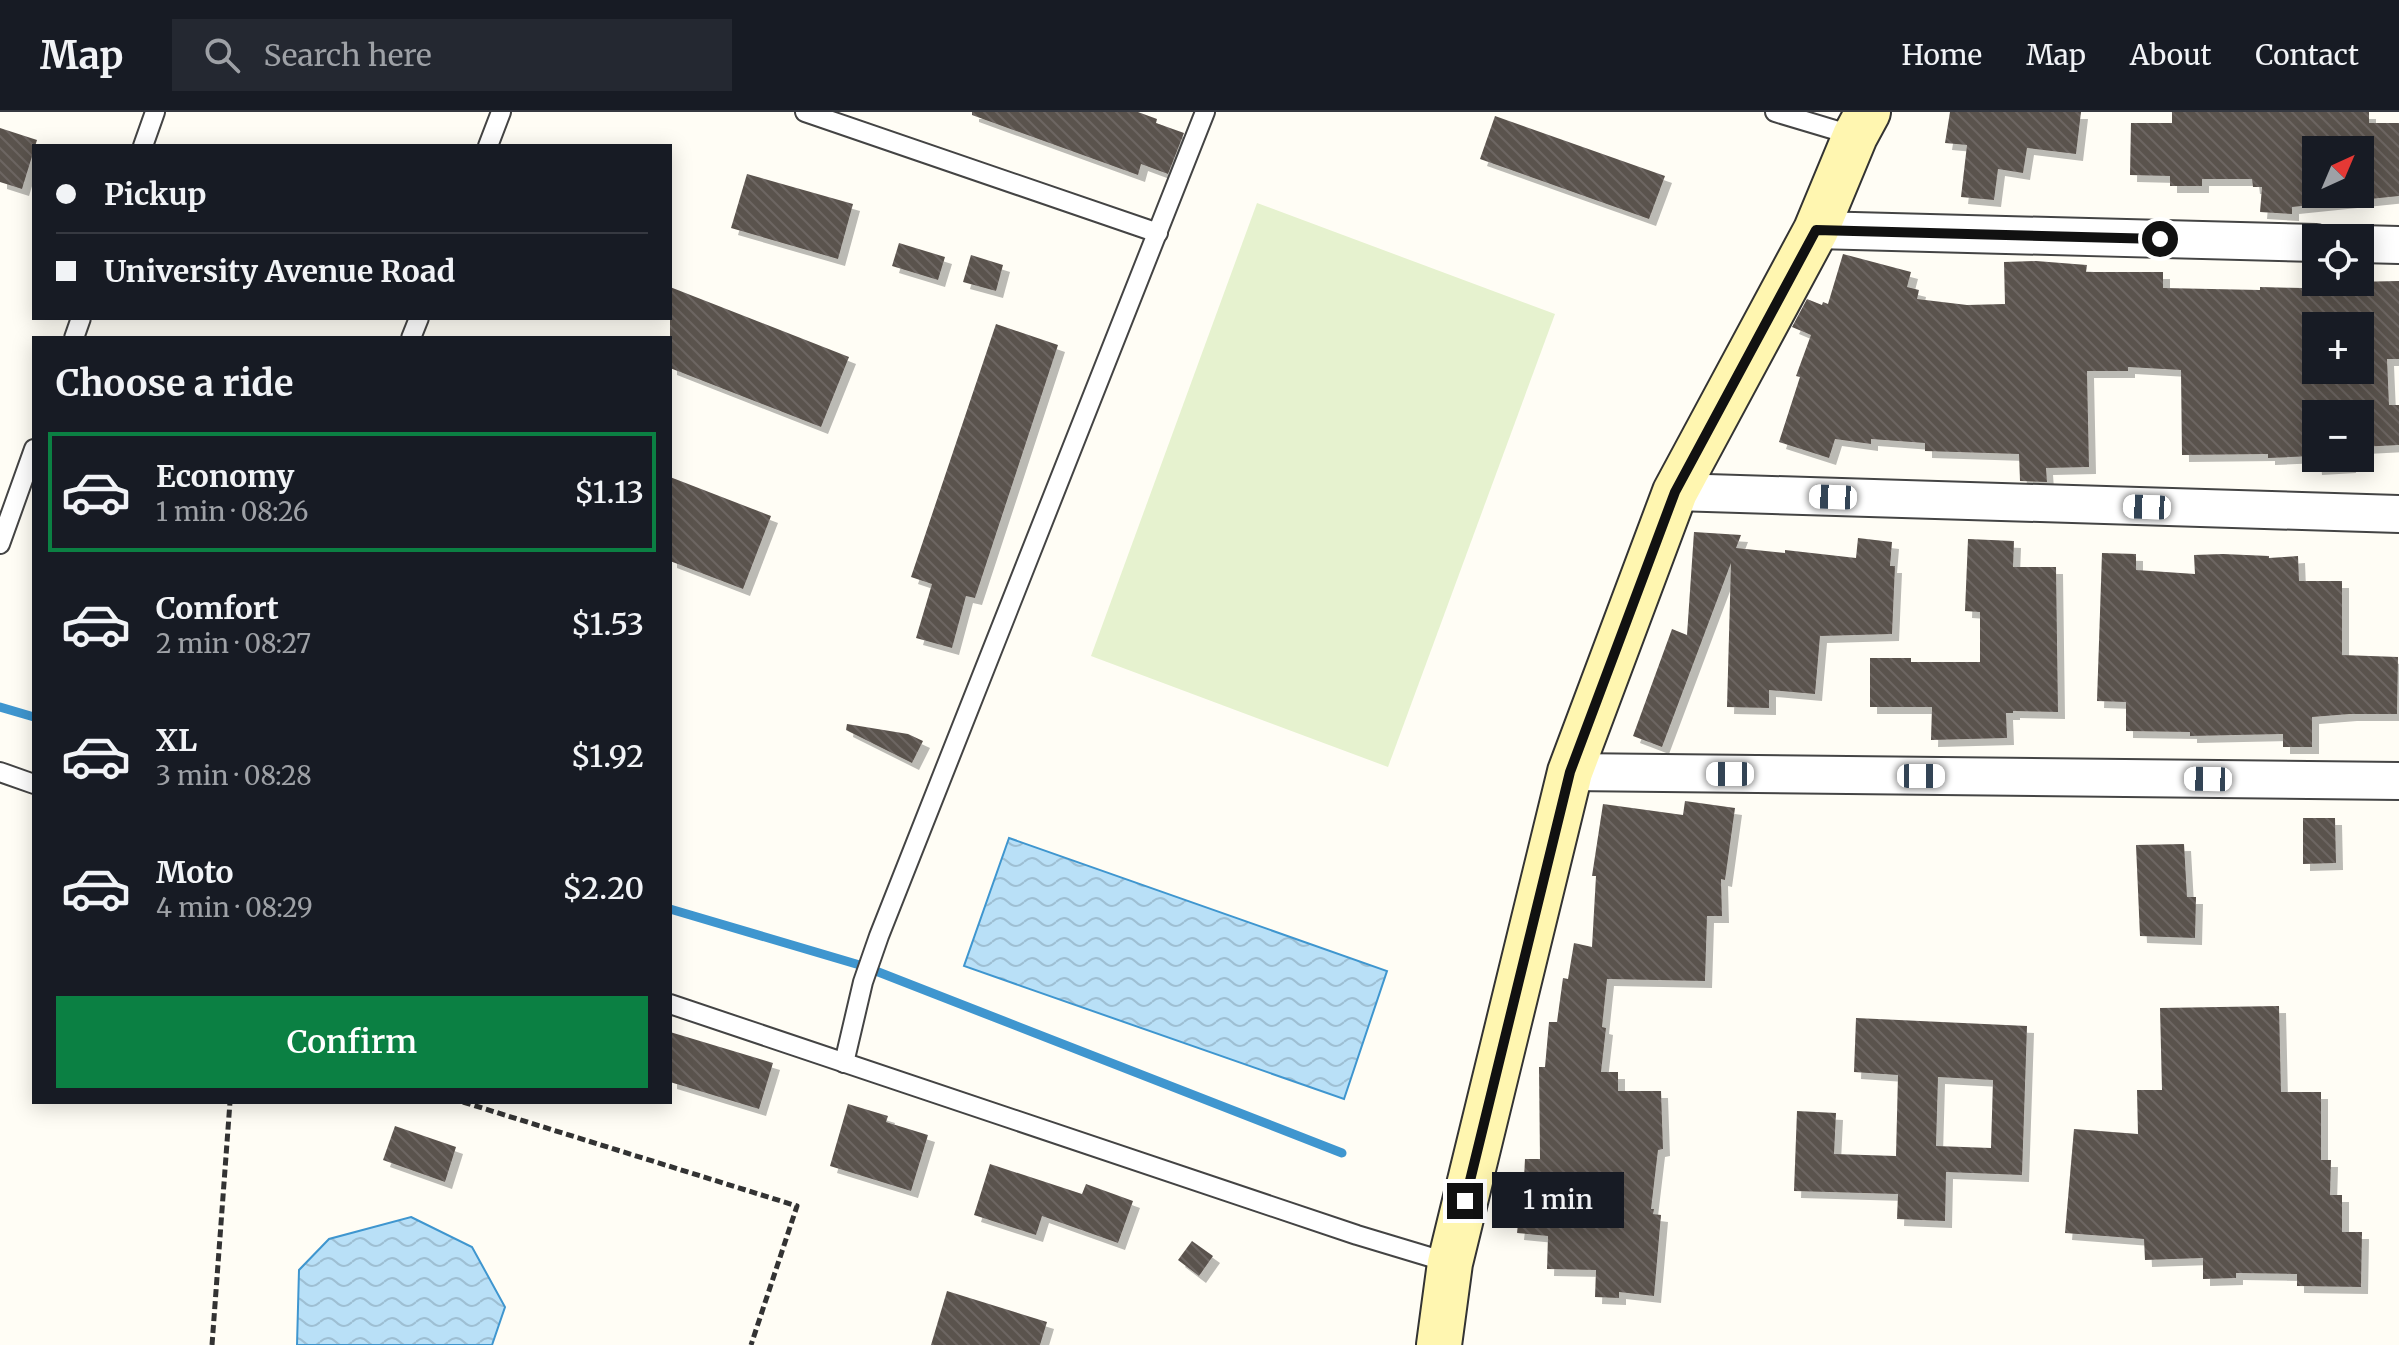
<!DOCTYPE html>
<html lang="en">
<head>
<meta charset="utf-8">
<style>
  body { margin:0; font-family:Merriweather,serif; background:#242831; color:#f1f3f6; height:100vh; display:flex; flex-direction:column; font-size:30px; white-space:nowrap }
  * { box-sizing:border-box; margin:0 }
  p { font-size:26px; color:#9ea1a6 }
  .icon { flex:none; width:44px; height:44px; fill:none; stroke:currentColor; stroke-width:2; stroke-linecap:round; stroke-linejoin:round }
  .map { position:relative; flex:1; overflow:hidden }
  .details { position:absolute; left:32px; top:224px; width:640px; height:768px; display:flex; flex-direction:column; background:#171b24; border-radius:0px; box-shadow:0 4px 20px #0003 }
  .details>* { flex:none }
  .top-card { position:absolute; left:32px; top:32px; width:640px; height:176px; border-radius:0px; box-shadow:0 4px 20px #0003; display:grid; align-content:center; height:176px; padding:0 24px; background:#171b24 }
  .needle { width:52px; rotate:44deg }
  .fabs { position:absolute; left:2302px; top:24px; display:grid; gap:16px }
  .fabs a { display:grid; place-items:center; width:72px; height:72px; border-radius:0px; background:#171b24; box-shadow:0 4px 20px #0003; font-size:40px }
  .end { position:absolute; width:36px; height:36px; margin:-18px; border:10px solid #111; background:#fff; box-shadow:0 0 0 4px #fff }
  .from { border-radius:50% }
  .bubble { position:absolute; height:56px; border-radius:0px; background:#171b24; box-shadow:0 4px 20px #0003; font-size:26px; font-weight:600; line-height:56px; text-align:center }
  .car { position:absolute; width:24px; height:48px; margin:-24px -12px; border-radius:10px; box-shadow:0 0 6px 2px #0007; background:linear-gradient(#fff 24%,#345 0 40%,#fff 0 76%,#345 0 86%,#fff 0) }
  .top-card b { display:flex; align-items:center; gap:28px; height:76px; font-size:30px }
  .top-card b+b { border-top:2px solid #363941 }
  .top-card i { width:20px; height:20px; background:#f1f3f6 }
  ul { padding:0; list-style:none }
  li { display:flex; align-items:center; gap:24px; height:120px; margin:0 16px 12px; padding:0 8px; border:4px solid transparent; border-radius:0px }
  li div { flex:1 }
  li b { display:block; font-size:30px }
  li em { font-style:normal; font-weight:600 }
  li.active { border-color:#0b8043 }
  li>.icon { width:72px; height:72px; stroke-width:1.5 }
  h2 { padding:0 24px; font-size:36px; line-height:96px }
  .action { display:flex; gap:16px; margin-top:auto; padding:16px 24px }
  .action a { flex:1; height:92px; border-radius:0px; background:#0b8043; color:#fff; font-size:32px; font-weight:600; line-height:92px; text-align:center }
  header { display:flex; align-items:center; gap:48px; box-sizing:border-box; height:112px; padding:0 40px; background:#171b24; border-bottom:2px solid #363941 }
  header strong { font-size:38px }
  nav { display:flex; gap:44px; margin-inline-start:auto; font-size:28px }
  .search { width:560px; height:72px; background:#242831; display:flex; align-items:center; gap:20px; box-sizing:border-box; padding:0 28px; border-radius:0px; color:#9ea1a6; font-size:30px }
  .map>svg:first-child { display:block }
  .pitch { fill:#e6f2cf }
  .water { fill:url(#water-waves); stroke:#3f96cf; stroke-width:2 }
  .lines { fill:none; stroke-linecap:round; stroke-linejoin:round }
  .stream { stroke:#3f96cf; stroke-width:9 }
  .building { fill:url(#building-back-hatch); fill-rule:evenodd; filter:url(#shadow) }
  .service-casing { stroke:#444; stroke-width:22 }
  .minor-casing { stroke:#444; stroke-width:40 }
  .secondary-casing { stroke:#333; stroke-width:48 }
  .path { stroke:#333; stroke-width:5; stroke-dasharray:8 4; stroke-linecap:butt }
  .service { stroke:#fff; stroke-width:18 }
  .minor { stroke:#fff; stroke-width:36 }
  .secondary { stroke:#fff6b0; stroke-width:44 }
  .route { stroke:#111; stroke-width:10 }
</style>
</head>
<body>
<header>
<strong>Map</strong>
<div class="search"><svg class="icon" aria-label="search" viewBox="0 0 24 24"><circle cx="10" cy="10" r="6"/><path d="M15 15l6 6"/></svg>Search here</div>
<nav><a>Home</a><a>Map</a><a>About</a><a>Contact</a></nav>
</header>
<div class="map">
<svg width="2399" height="1233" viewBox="0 0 2399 1233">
  <defs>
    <pattern id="water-waves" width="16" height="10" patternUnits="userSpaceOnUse" patternTransform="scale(2)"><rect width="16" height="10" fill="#b9e0f7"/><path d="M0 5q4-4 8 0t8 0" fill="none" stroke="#9ebfd3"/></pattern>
    <pattern id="building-back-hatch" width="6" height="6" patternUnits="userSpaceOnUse" patternTransform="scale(2)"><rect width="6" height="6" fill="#5a524d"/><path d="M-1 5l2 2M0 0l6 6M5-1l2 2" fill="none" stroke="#6d6662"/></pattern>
    <filter id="shadow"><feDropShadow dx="7" dy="7" stdDeviation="0" flood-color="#0004"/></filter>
  </defs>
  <rect width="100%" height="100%" fill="#fffdf5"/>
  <polygon class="pitch" points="1257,91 1555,202 1388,655 1091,544"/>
  <g class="water">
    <polygon points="1009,726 1387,859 1344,987 964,854"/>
    <polygon points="411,1105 472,1135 505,1195 492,1233 297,1233 299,1158 329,1127"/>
  </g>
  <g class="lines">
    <g class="stream">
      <polyline points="0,595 34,605"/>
      <polyline points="670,797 863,854 1342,1041"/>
    </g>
  </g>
  <g class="building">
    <polygon points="972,0 1138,0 1157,7 1156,11 1184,21 1168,62 1141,52 1138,63 972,3"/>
    <polygon points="1950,0 2081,0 2076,42 2027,36 2023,61 1998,57 1994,88 1961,85 1967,33 1945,31"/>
    <path d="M2172,0H2369V11H2399V84L2292,95V102L2260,100L2262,75H2253L2252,67H2202V74H2170V64L2130,63L2131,11H2172ZM2316,38H2360V82H2316Z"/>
    <polygon points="1495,4 1665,64 1649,107 1480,47"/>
    <polygon points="0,16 37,28 22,77 0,70"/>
    <polygon points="747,62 853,92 838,147 731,116"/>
    <polygon points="899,131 945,145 938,168 892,154"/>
    <path d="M1843,142L1911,160L1907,175L1919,178L1917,187L1967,193L2005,192L2004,150L2036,149L2087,153L2086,160H2163V176L2260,178V175L2303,176V173L2349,174V170L2399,169V247H2387L2389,293H2399V333L2360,335V302H2316V346H2348L2349,354L2315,356L2314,344L2268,346V342L2182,343L2181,258L2128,255V259H2087L2089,355L2046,356L2047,370L2020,369L2019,342L1925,339V331L1871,327V332L1835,327L1829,346L1779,330L1800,265L1796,264L1811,223L1792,215L1807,187L1822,193L1823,190L1828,192ZM2316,214H2360V258H2316Z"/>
    <polygon points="971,143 1003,153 996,179 963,170"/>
    <polygon points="670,175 849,245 821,315 670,256"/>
    <polygon points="996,212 1058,233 975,486 966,484 952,536 916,526 932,472 911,465"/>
    <polygon points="670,365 771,404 743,477 670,449"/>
    <polygon points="1694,420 1741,423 1736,436 1785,441 1785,438 1856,446 1858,426 1892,430 1890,454 1895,454 1892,522 1820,524 1815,582 1769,578 1769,596 1727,595 1731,451 1662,635 1633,624 1672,517 1687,523"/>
    <polygon points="1968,427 2014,429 2013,455 2056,455 2058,600 2013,599 2013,601 2006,601 2007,626 1931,628 1932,595 1870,595 1870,546 1911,546 1911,550 1980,550 1980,500 1965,499"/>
    <polygon points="2102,441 2136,442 2136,458 2195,462 2194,443 2223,442 2269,444 2269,446 2298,444 2299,469 2342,469 2342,543 2398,545 2397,602 2350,602 2312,605 2312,635 2283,635 2283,622 2190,624 2190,620 2126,619 2126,590 2097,589"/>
    <polygon points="847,612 908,622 923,629 912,651 846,618"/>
    <polygon points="1685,689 1735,696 1725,768 1721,767 1722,804 1707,804 1705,869 1607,867 1602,915 1606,916 1601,960 1618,960 1618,979 1661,979 1663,1037 1658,1038 1651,1097 1654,1097 1653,1102 1661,1103 1654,1184 1619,1180 1619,1186 1595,1185 1596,1158 1547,1157 1548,1124 1517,1121 1521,1084 1523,1085 1525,1047 1540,1047 1539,955 1545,955 1549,910 1557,910 1563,866 1568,867 1574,831 1592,835 1596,764 1592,764 1603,692 1683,703"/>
    <polygon points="2303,706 2335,706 2336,751 2303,752"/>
    <polygon points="2184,732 2187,785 2196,785 2195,826 2140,824 2136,733"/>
    <polygon points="2279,894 2281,980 2321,980 2321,1048 2331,1048 2330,1083 2342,1083 2342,1120 2362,1120 2361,1175 2297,1174 2297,1162 2236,1161 2236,1166 2203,1167 2203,1146 2145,1148 2144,1127 2065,1121 2074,1017 2138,1022 2137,978 2162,978 2160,896"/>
    <path d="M1856,906L2027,914L2022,1063L1946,1060L1945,1109L1897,1107L1898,1082L1794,1079L1797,999L1836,1001L1834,1042L1896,1044L1898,963L1854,960ZM1938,965L1993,968L1991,1036L1936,1034Z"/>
    <polygon points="670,920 773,951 759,997 670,970"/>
    <polygon points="848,992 888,1004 886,1010 928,1023 911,1079 830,1054"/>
    <polygon points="395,1014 456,1035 445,1070 383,1048"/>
    <polygon points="990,1052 1082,1082 1086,1072 1133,1089 1118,1131 1042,1104 1036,1123 974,1103"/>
    <polygon points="1192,1129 1213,1144 1199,1164 1178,1148"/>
    <polygon points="947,1179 1047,1210 1040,1233 931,1233"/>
  </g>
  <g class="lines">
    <defs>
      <g id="service">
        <polyline points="805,0 1158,121"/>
        <polyline points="1775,0 1855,24"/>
        <polyline points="143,34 155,0"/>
        <polyline points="488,34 501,0"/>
        <polyline points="74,226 81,206"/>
        <polyline points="411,226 419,206"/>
        <polyline points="0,432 34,337"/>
        <polyline points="0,660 34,672"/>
        <polyline points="670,892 1357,1123 1450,1151"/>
        <polyline points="844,951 863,870 879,824 1205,0"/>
      </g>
      <g id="minor">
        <polyline points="1816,118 2316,131"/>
        <polyline points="2360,132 2399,133"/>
        <polyline points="1675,380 2399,402"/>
        <polyline points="1570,660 2399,669"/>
      </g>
      <polyline id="secondary" points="1439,1233 1450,1151 1570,660 1675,380 1816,118 1855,24 1868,0"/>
    </defs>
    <use href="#service" class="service-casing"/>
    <use href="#minor" class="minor-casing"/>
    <use href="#secondary" class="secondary-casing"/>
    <g class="path">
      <polyline points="463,990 797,1094 751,1233"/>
      <polyline points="212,1233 230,990"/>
    </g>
    <use href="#service" class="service"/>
    <use href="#minor" class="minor"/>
    <use href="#secondary" class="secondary"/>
  </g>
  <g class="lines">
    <polyline class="route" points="1465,1089 1570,660 1675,380 1816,118 2160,127"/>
  </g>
</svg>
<div class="fabs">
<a><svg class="needle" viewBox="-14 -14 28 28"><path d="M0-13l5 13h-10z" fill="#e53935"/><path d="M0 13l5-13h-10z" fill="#9ea1a6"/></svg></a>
<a><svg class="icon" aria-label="locate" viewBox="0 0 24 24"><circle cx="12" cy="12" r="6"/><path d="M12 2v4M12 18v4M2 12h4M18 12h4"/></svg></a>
<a>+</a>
<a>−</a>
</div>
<i class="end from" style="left:2160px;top:127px"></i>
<i class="end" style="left:1465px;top:1089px"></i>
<div class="bubble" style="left:1492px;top:1060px;width:132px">1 min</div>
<i class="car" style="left:1833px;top:385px;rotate:272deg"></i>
<i class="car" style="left:2147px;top:395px;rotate:272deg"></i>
<i class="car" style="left:1730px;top:662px;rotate:270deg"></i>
<i class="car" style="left:1921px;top:664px;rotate:90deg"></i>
<i class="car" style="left:2208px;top:667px;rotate:271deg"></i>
<div class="top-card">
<b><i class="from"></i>Pickup</b>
<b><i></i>University Avenue Road</b>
</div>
<section class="details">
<h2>Choose a ride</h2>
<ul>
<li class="active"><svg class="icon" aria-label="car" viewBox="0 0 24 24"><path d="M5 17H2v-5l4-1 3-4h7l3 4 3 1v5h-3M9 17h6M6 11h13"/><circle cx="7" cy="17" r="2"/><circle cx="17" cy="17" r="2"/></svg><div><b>Economy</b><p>1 min · 08:26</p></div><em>$1.13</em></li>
<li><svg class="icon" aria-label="car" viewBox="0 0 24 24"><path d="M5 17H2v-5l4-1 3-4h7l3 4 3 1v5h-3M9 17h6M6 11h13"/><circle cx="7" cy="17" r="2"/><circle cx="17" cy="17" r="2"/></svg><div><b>Comfort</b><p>2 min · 08:27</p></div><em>$1.53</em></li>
<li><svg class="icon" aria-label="car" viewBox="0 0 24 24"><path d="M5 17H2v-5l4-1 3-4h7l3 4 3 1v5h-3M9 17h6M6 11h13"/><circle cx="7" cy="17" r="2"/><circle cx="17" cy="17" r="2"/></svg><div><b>XL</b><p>3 min · 08:28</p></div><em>$1.92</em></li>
<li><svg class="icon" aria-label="car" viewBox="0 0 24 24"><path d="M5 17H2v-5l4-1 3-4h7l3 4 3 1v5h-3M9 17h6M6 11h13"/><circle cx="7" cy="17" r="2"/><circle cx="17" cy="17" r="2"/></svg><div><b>Moto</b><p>4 min · 08:29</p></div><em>$2.20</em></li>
</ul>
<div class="action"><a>Confirm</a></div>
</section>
</div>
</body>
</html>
